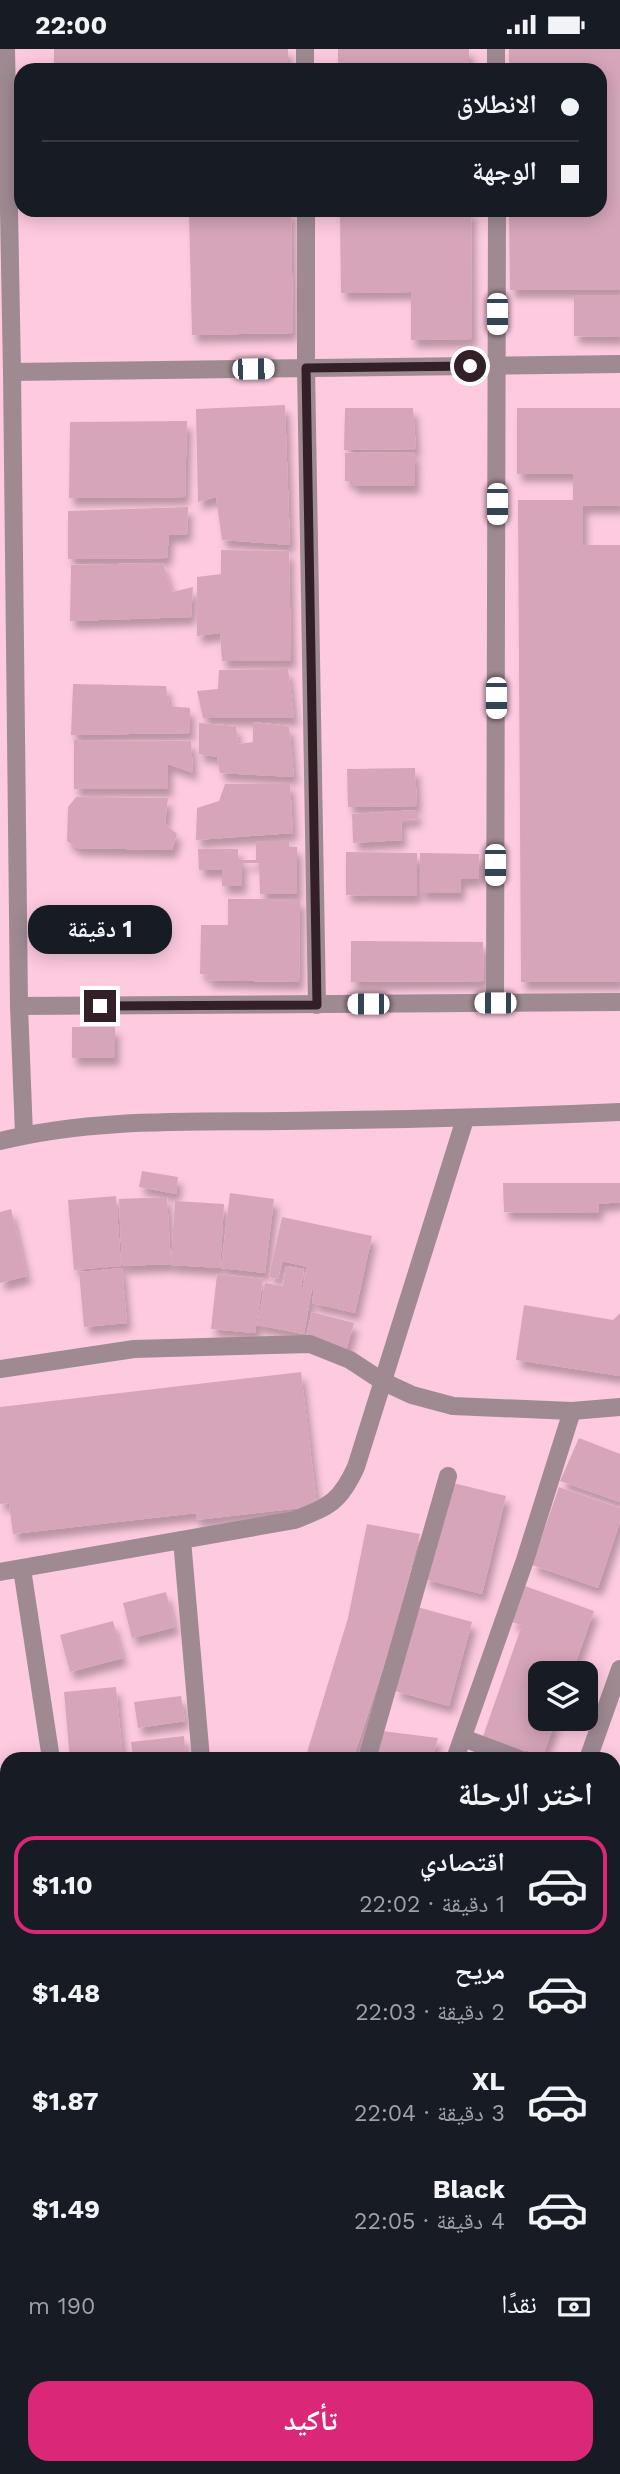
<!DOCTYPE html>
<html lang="ar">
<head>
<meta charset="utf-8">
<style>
  body { margin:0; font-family:"Work Sans","Noto Naskh Arabic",sans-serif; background:#242831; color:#f1f3f6; direction:rtl; height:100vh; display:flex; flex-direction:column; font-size:26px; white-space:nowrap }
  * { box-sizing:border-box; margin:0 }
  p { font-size:23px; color:#9ea1a6 }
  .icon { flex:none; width:38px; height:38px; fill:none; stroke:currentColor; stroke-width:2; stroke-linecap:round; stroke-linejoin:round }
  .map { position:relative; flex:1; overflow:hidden; direction:ltr }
  .side { position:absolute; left:0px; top:1703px; width:621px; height:723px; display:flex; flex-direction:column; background:#171b24; border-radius:21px 21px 0 0; box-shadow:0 4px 18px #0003; direction:rtl }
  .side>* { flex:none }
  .hud { position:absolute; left:14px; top:14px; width:593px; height:154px; border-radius:21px; box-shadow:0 4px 18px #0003; direction:rtl; display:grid; align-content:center; height:154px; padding:0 28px; background:#171b24 }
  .buttons { position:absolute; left:528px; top:1612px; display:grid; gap:14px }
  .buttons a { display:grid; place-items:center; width:70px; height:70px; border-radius:14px; background:#171b24; box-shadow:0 4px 18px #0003; font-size:35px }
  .end { position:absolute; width:32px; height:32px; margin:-16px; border:9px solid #321f27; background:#fff; box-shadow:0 0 0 4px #fff }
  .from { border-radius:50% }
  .bubble { position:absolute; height:49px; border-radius:21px; background:#171b24; box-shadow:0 4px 18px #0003; font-size:23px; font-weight:700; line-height:49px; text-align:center; direction:rtl }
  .car { position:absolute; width:21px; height:42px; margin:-21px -10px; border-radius:9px; box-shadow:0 0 5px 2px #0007; background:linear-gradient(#fff 24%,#345 0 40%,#fff 0 76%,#345 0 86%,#fff 0) }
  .hud b { display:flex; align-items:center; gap:24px; height:66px; font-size:26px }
  .hud b+b { border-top:2px solid #363941 }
  .hud i { width:18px; height:18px; background:#f1f3f6 }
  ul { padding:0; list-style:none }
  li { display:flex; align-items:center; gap:21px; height:98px; margin:0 14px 10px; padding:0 14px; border:4px solid transparent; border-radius:21px }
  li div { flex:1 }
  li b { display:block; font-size:26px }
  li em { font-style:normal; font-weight:700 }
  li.active { border-color:#db2777 }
  li>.icon { width:63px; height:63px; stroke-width:1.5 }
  h2 { padding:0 28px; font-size:32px; line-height:84px }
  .pay { display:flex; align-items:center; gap:18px; height:77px; padding:0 28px; font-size:26px }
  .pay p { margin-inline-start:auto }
  .action { display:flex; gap:14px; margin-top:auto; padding:14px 28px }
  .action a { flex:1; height:80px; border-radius:21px; background:#db2777; color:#fff; font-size:28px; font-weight:700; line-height:80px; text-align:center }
  .status { display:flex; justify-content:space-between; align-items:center; height:49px; padding:0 35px; background:#171b24; direction:ltr }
  .status svg { height:19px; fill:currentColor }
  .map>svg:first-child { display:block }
  .building { fill:#d6a5b9; filter:url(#shadow) }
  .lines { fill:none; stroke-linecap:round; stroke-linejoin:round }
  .minor { stroke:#9f8a92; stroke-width:18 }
  .route { stroke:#321f27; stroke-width:9 }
</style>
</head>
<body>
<div class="status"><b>22:00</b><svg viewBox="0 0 49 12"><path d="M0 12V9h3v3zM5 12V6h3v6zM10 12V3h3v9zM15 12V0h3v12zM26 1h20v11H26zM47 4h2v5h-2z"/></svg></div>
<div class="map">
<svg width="620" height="2425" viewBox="0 0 620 2425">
  <defs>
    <filter id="shadow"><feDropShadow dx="4.5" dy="8" stdDeviation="3.5" flood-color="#0004"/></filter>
  </defs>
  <rect width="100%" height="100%" fill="#fdcadf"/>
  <g class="building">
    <rect x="54" y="0" width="234" height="21"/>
    <rect x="338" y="0" width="131" height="21"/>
    <polygon points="509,0 620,0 620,241 510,241 509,161 600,161 600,21 509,21"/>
    <polygon points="189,161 291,161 293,284 192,286"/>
    <polygon points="340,161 471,161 472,290 411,291 411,243 341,244"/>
    <polygon points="574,246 620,246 620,288 574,287"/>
    <polygon points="285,356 290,496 222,491 216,448 198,453 196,360"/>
    <polygon points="345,359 413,359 416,400 344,401"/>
    <polygon points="517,359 620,359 620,457 583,457 583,496 620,496 620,933 521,933 518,451 573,451 573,425 517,425"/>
    <polygon points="187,372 185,448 69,449 70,373"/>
    <polygon points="415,403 415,437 352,437 352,432 345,432 345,404"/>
    <polygon points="188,458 187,485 169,486 167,509 68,510 68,462"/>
    <polygon points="221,501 289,502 291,612 222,612 220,584 197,587 197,528 221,525"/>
    <polygon points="163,514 172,543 193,538 191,568 70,572 71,516"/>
    <polygon points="288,620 294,669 203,669 197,642 218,640 219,621"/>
    <polygon points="73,635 166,637 169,657 190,659 190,684 71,686"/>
    <polygon points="253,673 289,677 294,728 220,724 217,708 199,705 199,674 236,677 238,695 253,693"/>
    <polygon points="74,691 191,692 193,724 168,715 168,740 74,740"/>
    <polygon points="415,719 417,757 348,758 347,720"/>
    <polygon points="290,734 293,784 196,791 197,759 219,752 225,735"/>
    <polygon points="76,748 168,749 165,775 177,785 172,801 77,799 67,792 68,758"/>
    <polygon points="417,761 417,770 401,771 402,791 353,794 352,765"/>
    <polygon points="256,792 289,792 289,798 297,798 297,845 260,845 259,814 242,814 242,837 222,837 222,821 199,821 198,800 238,800 238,811 256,811"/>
    <polygon points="346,803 417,804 417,847 346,846"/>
    <polygon points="420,804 479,805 478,830 461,830 460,844 420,844"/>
    <polygon points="228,850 300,850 299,933 207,931 208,925 200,925 201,876 228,876"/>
    <polygon points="351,892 483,893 484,932 351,933"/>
    <rect x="72" y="978" width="43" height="31"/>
    <polygon points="142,1122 178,1128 176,1145 139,1138"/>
    <polygon points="503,1134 620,1134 620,1153 599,1155 598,1164 504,1163"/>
    <polygon points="230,1144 274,1150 265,1224 221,1219"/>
    <polygon points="116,1147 121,1217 74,1221 68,1151"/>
    <polygon points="167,1148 171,1215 122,1217 119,1150"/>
    <polygon points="175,1152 224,1155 220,1219 171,1216"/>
    <polygon points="11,1160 27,1227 0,1234 0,1163"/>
    <polygon points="282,1168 372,1187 355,1264 312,1254 314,1240 312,1239 304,1285 257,1276 265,1234 283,1237 286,1217 304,1220 301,1238 303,1238 307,1218 282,1212 278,1230 269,1228"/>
    <polygon points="122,1219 127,1274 84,1278 79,1223"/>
    <polygon points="217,1225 263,1230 255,1284 211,1280"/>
    <polygon points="524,1256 613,1271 620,1264 620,1327 516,1311"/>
    <polygon points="312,1263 354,1274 346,1302 305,1291"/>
    <polygon points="301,1323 317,1457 196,1471 196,1464 13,1485 9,1454 0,1455 0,1358"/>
    <polygon points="579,1389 620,1405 620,1453 560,1432"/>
    <polygon points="449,1433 506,1447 482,1545 424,1530"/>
    <polygon points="559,1438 620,1459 620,1473 598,1539 532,1516"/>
    <polygon points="367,1475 420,1485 395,1583 353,1710 305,1710 348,1569"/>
    <polygon points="525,1537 594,1562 572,1624 541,1624 541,1670 556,1670 543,1707 525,1701 522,1708 481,1693 522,1576 512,1573"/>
    <polygon points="166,1543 175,1578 132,1589 123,1554"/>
    <polygon points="417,1558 472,1573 449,1657 395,1642"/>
    <polygon points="113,1572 123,1609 70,1623 60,1586"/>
    <polygon points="116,1638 123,1710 70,1710 64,1643"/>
    <polygon points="181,1647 185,1672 138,1679 134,1653"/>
    <polygon points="382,1682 438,1689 432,1710 374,1710"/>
    <polygon points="184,1687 186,1710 133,1710 131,1693"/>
    <polygon points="614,1778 620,1780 620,2026 614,2024"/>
    <polygon points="7,1914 7,1961 0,1962 0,1915"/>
    <polygon points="7,1987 7,2029 0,2030 0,1988"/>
    <polygon points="614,2027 620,2029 620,2083 615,2098"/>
    <polygon points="7,2068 7,2138 0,2139 0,2069"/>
    <rect x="0" y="2222" width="7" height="55"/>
    <polygon points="0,2299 7,2301 7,2418 35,2418 33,2425 0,2425"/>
    <polygon points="614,2338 620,2341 620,2373 614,2383"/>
    <polygon points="494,2418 614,2418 620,2422 620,2425 506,2425"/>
  </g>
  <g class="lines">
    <g class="minor">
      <polyline points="6,0 12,323 19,957 24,1086"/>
      <polyline points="305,0 305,21"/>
      <polyline points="496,0 496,21"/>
      <polyline points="306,161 306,319 317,956"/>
      <polyline points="12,323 620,315"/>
      <polyline points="495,954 497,161"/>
      <polyline points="19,957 620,953"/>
      <path d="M0,1092C93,1069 190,1073 285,1072C397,1071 508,1068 620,1063"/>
      <polyline points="0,1320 134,1300 310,1295 350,1311 382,1332 412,1346 453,1357 572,1362 620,1358"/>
      <polyline points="182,1491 201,1710"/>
      <polyline points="22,1520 51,1710"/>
      <path d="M0,1523L295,1471C330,1457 340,1453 356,1418L465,1070"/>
      <polyline points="463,1689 519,1710"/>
      <polyline points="367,1710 448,1427"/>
      <polyline points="455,1710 525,1511 572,1362"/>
      <polyline points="588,1710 620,1620"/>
      <polyline points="614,1744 620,1746"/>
      <polyline points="0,1890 7,1889"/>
      <polyline points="614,2186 620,2169"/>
      <polyline points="0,2199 7,2199"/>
      <polyline points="614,2301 620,2303"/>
      <polyline points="112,2418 113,2425"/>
      <polyline points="460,2418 474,2425"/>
      <polyline points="80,2425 84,2418"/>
      <polyline points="320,2425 323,2418"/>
    </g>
  </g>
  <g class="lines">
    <polyline class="route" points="100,957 317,956 306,319 470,317"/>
  </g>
</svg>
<div class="buttons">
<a><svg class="icon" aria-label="layers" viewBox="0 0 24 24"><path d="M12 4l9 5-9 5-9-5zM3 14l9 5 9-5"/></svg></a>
</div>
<i class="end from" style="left:470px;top:317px"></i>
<i class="end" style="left:100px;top:957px"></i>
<div class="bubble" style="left:28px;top:856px;width:144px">1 دقيقة</div>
<i class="car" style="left:497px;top:265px;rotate:180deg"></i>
<i class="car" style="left:253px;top:320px;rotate:89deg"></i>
<i class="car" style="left:497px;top:455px;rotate:180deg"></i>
<i class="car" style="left:496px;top:649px;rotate:180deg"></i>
<i class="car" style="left:495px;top:816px;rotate:180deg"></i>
<i class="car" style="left:495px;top:954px;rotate:270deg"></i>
<i class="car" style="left:368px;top:955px;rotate:270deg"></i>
<div class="hud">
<b><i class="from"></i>الانطلاق</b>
<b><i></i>الوجهة</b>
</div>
<section class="side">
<h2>اختر الرحلة</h2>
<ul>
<li class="active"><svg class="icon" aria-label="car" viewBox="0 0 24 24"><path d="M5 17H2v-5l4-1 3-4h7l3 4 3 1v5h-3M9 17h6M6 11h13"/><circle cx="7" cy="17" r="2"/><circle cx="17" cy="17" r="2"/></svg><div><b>اقتصادي</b><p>1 دقيقة · 22:02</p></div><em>$1.10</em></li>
<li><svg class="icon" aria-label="car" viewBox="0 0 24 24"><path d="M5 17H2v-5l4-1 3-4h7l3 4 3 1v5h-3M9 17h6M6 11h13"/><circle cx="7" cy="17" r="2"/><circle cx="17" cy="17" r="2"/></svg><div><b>مريح</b><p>2 دقيقة · 22:03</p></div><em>$1.48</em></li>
<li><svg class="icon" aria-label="car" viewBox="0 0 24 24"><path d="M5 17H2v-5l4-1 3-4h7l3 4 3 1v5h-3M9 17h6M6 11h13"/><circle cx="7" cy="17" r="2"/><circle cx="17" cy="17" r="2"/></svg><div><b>XL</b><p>3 دقيقة · 22:04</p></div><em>$1.87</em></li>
<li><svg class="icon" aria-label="car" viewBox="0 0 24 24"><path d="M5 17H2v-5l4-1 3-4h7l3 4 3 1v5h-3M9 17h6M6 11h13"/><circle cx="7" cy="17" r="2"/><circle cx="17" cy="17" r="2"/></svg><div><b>Black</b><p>4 دقيقة · 22:05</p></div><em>$1.49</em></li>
</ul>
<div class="pay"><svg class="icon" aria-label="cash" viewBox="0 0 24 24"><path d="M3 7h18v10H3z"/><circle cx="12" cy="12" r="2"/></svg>نقدًا<p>190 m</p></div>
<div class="action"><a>تأكيد</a></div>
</section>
</div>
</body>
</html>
